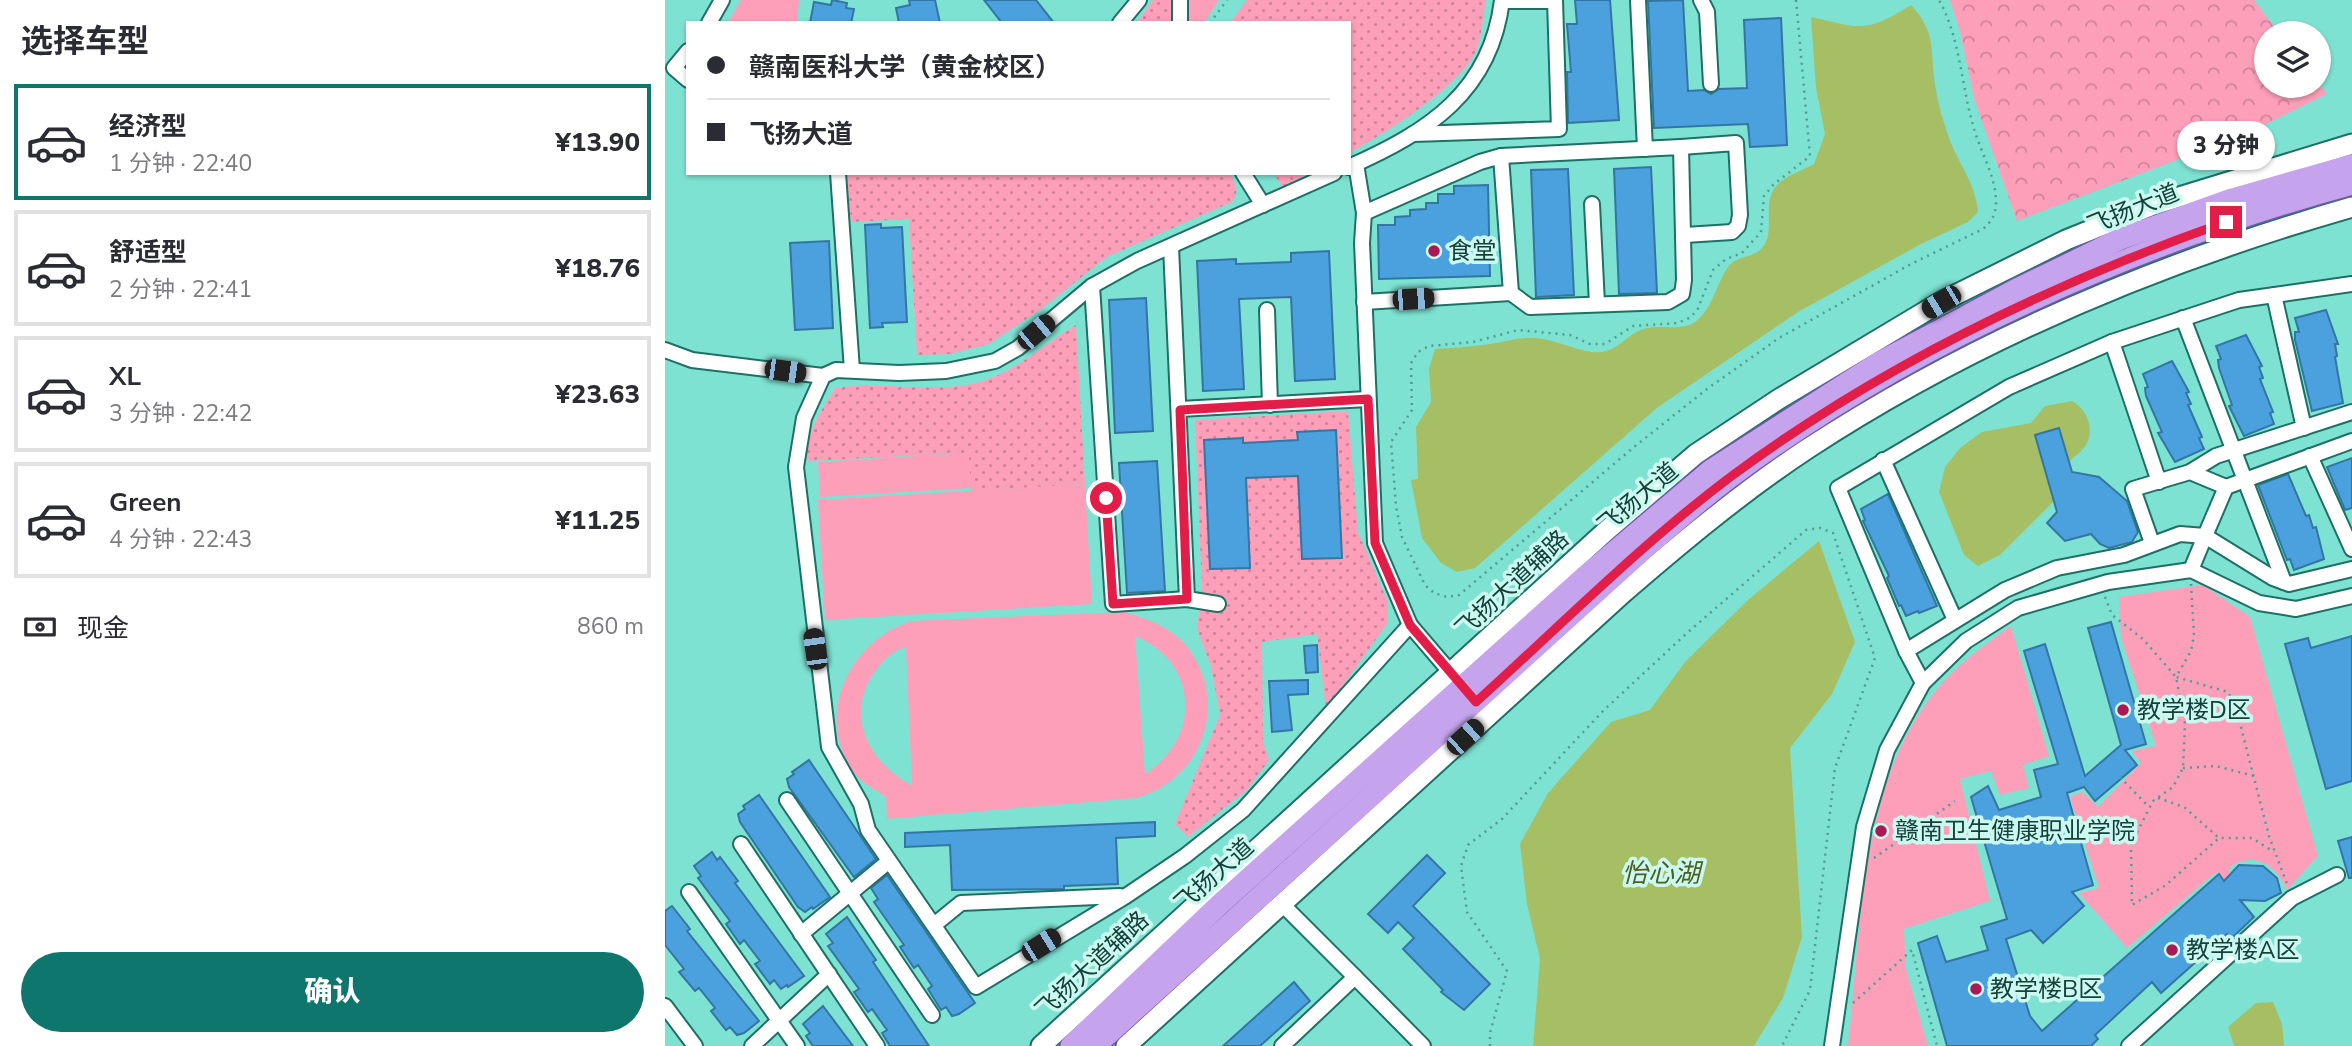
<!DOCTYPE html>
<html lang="zh">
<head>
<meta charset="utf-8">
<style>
  body { margin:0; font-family:"Nunito Sans","Noto Sans SC",sans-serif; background:#f7f7f7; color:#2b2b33; height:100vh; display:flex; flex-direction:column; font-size:26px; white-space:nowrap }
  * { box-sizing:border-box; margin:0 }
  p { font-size:23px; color:#7c7c81 }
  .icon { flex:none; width:38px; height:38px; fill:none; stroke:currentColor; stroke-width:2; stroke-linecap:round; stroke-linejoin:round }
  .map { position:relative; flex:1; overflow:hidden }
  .sheet { display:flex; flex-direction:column; background:#fff; width:665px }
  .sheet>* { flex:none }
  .hud { position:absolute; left:21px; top:21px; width:665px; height:154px; border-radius:0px; box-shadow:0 2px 5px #0004; display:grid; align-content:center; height:154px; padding:0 21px; background:#fff }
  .buttons { position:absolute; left:1589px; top:21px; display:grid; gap:14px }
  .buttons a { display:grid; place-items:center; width:77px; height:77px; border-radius:50%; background:#fff; box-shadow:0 2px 5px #0004; font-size:35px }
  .end { position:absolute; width:32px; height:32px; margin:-16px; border:9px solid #e11d48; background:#fff; box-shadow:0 0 0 4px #fff }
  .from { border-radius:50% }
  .bubble { position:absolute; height:49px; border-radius:24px; background:#fff; box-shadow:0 2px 5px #0004; font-size:23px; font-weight:800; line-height:49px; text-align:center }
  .car { position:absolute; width:21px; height:42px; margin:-21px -10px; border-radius:9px; box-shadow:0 0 5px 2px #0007; background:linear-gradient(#222 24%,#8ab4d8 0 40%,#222 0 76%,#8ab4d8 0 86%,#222 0) }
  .hud b { display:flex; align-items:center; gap:24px; height:66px; font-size:26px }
  .hud b+b { border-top:2px solid #e1e1e2 }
  .hud i { width:18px; height:18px; background:#2b2b33 }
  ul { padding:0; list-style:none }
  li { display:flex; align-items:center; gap:21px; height:116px; margin:0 14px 10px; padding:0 7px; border:4px solid #e1e1e2; border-radius:0px }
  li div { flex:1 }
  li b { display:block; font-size:26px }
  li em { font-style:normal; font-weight:800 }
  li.on { border-color:#0f766e }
  li>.icon { width:63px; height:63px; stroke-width:1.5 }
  h2 { padding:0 21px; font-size:32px; line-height:84px }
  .pay { display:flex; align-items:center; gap:18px; height:77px; padding:0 21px; font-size:26px }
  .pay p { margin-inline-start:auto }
  .button { display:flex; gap:14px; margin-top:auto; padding:14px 21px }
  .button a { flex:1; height:80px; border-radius:42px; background:#0f766e; color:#fff; font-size:28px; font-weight:800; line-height:80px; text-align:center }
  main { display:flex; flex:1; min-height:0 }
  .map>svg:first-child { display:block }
  .grass { fill:url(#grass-dots) }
  .forest { fill:url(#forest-crowns) }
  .garden { fill:#fd9fb9; fill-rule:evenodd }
  .water { fill:#a6bf64 }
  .building { fill:#4ba1dd; stroke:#3375a3; stroke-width:2 }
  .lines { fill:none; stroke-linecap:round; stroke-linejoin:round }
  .street-casing { stroke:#1d7065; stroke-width:18 }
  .secondary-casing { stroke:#1d7065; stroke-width:23 }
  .primary-casing { stroke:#6e5aa7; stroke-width:24 }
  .path { stroke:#519c91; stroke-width:2.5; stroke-dasharray:2 5; stroke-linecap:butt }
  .street { stroke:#fff; stroke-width:14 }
  .secondary { stroke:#fff; stroke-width:19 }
  .primary { stroke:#c5a4ed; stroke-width:21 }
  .route { stroke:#e11d48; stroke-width:9 }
  .poi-dot { fill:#a91956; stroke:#cbf9f0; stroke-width:2.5 }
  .labels { text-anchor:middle; stroke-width:7; stroke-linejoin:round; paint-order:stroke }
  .street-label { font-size:24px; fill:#16413b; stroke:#cbf9f0 }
  .poi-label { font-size:24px; fill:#16413b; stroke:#cbf9f0; text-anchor:start }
  .water-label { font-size:26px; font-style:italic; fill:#4f5f1e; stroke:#cbf9f0 }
</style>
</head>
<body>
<main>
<section class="sheet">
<h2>选择车型</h2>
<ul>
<li class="on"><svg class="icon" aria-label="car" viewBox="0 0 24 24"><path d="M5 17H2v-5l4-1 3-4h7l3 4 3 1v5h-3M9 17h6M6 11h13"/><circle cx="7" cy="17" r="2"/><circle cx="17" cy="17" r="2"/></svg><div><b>经济型</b><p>1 分钟 · 22:40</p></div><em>¥13.90</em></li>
<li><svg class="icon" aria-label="car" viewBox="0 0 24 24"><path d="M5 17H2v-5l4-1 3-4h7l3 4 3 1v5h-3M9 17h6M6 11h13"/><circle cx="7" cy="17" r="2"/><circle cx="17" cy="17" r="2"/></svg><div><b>舒适型</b><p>2 分钟 · 22:41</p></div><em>¥18.76</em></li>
<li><svg class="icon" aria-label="car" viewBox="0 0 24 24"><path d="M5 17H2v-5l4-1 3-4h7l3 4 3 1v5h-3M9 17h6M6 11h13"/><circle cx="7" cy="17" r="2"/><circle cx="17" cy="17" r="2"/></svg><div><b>XL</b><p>3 分钟 · 22:42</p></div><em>¥23.63</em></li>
<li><svg class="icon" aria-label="car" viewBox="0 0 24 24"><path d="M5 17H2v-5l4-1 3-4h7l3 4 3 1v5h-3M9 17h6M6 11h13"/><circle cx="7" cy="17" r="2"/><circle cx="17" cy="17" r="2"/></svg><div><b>Green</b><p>4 分钟 · 22:43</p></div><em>¥11.25</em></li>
</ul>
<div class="pay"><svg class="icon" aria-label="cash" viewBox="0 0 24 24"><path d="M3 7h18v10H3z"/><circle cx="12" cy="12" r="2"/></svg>现金<p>860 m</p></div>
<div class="button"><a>确认</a></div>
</section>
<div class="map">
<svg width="1687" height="1046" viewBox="0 0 1687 1046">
  <defs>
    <pattern id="grass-dots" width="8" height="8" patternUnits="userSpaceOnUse" patternTransform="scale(1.75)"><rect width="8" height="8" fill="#fd9fb9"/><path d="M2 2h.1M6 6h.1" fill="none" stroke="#cc8398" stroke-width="1.8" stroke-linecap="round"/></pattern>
    <pattern id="forest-crowns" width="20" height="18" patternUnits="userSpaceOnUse" patternTransform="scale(1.75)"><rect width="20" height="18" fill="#fd9fb9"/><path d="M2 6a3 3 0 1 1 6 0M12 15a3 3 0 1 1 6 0" fill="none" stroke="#cc8398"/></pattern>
  </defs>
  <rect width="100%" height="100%" fill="#7ee2d2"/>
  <g class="grass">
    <polygon points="488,0 511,0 510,23 472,23"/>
    <path d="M582,0H821C818,16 817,38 810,53C794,87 718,135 684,153V23H565Z"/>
    <path d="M181,173H565C571,184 575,191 567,202L442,257L375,310L324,344L285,354L252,355L244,219L186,222Z"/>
    <polygon points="608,173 644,173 618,187"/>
    <path d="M411,325L420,484L306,491L303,453L142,461C141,433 156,410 171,388C216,381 262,393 307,384C346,376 378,345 411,325Z"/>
    <polygon points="683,411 693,532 723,602 722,624 661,709 652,634 597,642 598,741 604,760 582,790 523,837 510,824 555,715 546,666 532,629 537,588 530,420"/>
  </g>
  <polygon class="forest" points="1285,0 1589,0 1614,33 1601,33 1601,86 1654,84 1662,94 1583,133 1352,221 1309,98 1295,31"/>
  <g class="garden">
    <polygon points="76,0 134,0 132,23 63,23"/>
    <polygon points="522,0 554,0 539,23 523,23"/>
    <polygon points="304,453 306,488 155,497 153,462"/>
    <polygon points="420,484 427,604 160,620 153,500"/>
    <path d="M1538,585L1585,617L1653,856L1622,890C1612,866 1590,850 1565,867L1563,884L1551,872L1462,948L1414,893L1434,888L1405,797L1417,792L1433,807L1476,763L1467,751L1491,746L1456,637L1454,597Z"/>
    <path d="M459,612C481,618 505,627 520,644C566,699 539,779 472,798L222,819L221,797C211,790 197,783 190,774C147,716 185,640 247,621ZM470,636C534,662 537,738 480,774ZM241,647L247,784L246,785C205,763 179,716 209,673C217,661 227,651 241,647Z"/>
    <path d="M1346,626L1384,756L1358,765L1364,788L1335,795L1326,771L1295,779L1325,901L1239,929L1241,969L1263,1046H1183C1197,929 1193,789 1269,693C1290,666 1319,645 1346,626Z"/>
  </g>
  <g class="water">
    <path d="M1246,5C1274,35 1264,54 1271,90C1273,104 1278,119 1282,132C1291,161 1311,182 1313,212L1303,222L1256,244L1133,312L993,407L810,568L792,572L776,563L757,538L746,480L753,479L751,427L766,402L764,368L770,349C786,348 802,347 818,345C837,343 851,337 870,338C892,339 919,355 937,352C956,349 964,331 983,328C997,325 1017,331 1030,322C1048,309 1051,284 1063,267C1071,256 1086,258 1095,250C1112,235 1097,207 1109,189C1117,177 1136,171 1149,164L1160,134L1151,88L1146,17C1195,28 1200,34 1246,5Z"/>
    <path d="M1407,401C1422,409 1430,429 1421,445C1417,451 1409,457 1404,462L1394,428L1370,435L1389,501L1335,555L1313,566L1299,555L1274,492L1280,467L1295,448L1317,432L1366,423L1380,406Z"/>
    <polygon points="1154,541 1190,642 1167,694 1125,748 1137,937 1118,998 1089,1046 868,1046 875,959 862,904 855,844 883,793 946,722 985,710 1020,662 1083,600"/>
    <polygon points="1608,1002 1617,1024 1619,1046 1569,1046 1563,1027 1591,1003"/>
  </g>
  <g class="building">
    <polygon points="167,0 182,3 181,8 189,9 186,23 145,23 149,2 166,5"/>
    <polygon points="244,0 270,0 275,23 234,23 231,8 245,5"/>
    <polygon points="319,0 371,0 389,23 337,23"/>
    <polygon points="910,0 945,0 954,120 903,123 902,72 906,72 902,24 912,24"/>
    <polygon points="1018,0 1023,91 1039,90 1046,94 1054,89 1082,88 1079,20 1116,18 1122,145 1085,147 1083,124 989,128 983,1"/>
    <polygon points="986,167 992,293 954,294 949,169"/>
    <polygon points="903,169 909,295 871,297 866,170"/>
    <polygon points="823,185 825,276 714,279 713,225 730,225 730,217 745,216 745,210 761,209 761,203 773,203 773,194 789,194 789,186"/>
    <polygon points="216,224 216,228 237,227 242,322 217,323 218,327 205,328 200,225"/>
    <polygon points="164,241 168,328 130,330 125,243"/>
    <polygon points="664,251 670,379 630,381 626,297 574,299 579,389 538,391 532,261 571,259 571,264 626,262 626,253"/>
    <polygon points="481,298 488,431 450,433 444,300"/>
    <polygon points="1661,310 1673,344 1670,344 1672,356 1670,357 1678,403 1647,411 1630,340 1630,332 1634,332 1630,318"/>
    <polygon points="1581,335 1597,366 1594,367 1598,378 1595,379 1608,412 1605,413 1609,424 1579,436 1564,406 1567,405 1554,368 1553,360 1556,359 1551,346"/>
    <polygon points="1507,361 1524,392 1521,393 1526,404 1523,405 1537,437 1534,438 1539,449 1510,462 1493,433 1497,432 1481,396 1480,388 1483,387 1478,374"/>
    <polygon points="1394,428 1407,472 1434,477 1462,501 1473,532 1467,542 1444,548 1435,544 1426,534 1400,541 1382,523 1392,512 1370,435"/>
    <polygon points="671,430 677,558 637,559 633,476 581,478 585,568 545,569 539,440 578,438 578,443 633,440 632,432"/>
    <polygon points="1687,458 1687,508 1680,510 1662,467"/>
    <polygon points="492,461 500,591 462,593 454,463"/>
    <polygon points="1623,474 1641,516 1644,515 1648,528 1651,527 1659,559 1629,570 1625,559 1622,560 1593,485"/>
    <polygon points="1223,494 1272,606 1254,613 1253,611 1241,616 1236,605 1234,606 1222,578 1224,576 1198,521 1200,520 1196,509"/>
    <polygon points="1446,622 1481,744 1460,750 1472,765 1430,801 1419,787 1402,793 1428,885 1407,892 1419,906 1378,943 1366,930 1341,939 1365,1016 1377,1031 1554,874 1559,881 1574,865 1598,866 1612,878 1616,893 1600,901 1575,900 1589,917 1567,938 1562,934 1496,993 1487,982 1430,1035 1433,1039 1426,1046 1282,1046 1253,943 1272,936 1281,962 1323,950 1316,927 1342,919 1306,797 1323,786 1334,810 1376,797 1369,770 1393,764 1359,651 1380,644 1420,776 1456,745 1423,628"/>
    <polygon points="1687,636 1687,781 1661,789 1620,644 1643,638 1646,648"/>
    <polygon points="652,645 653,672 641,673 639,646"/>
    <polygon points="643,680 643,694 623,695 627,730 607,732 604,681"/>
    <polygon points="144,760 211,859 189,877 124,787 122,779 129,774 127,772"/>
    <polygon points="94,795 165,897 148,909 147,907 140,912 133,907 75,822 73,814 80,809 78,806"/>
    <polygon points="490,822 490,836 451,838 453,884 399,886 399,889 287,890 285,845 240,847 240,833"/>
    <polygon points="1687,837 1687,878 1684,878 1673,841"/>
    <polygon points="47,852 52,860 55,857 73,881 70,883 139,976 123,987 122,985 116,989 109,980 105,984 90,964 95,961 79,940 75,944 61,924 65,921 33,878 36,876 29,866"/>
    <polygon points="762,855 780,873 748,906 825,984 799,1010 776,992 778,990 738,949 749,938 733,922 723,933 703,914"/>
    <polygon points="222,875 310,1003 294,1014 287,1016 281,1007 276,1010 263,989 267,986 253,965 249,968 235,947 239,945 209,902 213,899 206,888"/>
    <polygon points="7,906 25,929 22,931 94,1021 79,1033 72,1035 65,1027 61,1030 46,1011 50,1008 34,988 30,991 14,972 19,969 0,945 0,911"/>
    <polygon points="182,917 211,960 208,962 264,1046 225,1046 217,1033 222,1030 207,1009 203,1012 189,992 194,989 163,946 168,943 161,934"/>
    <polygon points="629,982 645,1001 595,1046 558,1046"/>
    <polygon points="158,1006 188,1046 148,1046 141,1036 145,1033 138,1024"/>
  </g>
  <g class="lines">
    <defs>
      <g id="street">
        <polyline points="515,0 515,23"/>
        <polyline points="973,0 980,149"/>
        <polyline points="1036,0 1042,12 1046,84"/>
        <polyline points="837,1 890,1"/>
        <polyline points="44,23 57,0"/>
        <polyline points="455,23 474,0"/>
        <polyline points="23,51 9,68 23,80"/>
        <polyline points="748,134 894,129 890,0"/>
        <polyline points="1016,147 1071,143 1075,215 1073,226 1067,232 1020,235"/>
        <polyline points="836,156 846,293"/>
        <polyline points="691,164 699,213 697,243 710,543 745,625"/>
        <path d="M684,167C763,132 826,92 837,0"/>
        <polyline points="173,173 187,370"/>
        <polyline points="578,173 598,205"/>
        <polyline points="669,173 472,261 427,286 353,348 330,361 281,371 234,373 171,370 158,376 139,418 131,467 164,747 196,804 203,830 311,987 461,896 520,856 578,810 745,625 792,680"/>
        <polyline points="927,204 932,304"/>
        <polyline points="699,213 815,162 836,156 1016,147 1019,280 1017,294 1003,302 865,307 846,293 699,302"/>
        <polyline points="506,247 522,599"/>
        <polyline points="427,286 448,604 522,599 553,604"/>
        <polyline points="1609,295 1639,428"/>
        <polyline points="602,310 605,405"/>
        <polyline points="1518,318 1619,582"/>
        <polyline points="1447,342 1494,482"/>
        <polyline points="0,350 27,360 158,376"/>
        <polyline points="515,409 703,399"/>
        <polyline points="1645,456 1687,549"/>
        <polyline points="1218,460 1290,620"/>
        <polyline points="1525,472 1551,456 1687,412"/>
        <polyline points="1487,543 1468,489 1525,472 1561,487"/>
        <polyline points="1526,570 1540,536 1608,578 1624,584 1687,569"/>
        <polyline points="1241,651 1340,590 1392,568 1459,555 1515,534 1540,536 1561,487 1687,441"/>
        <polyline points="1258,683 1241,651 1173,488 1344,387 1447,342 1574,300 1687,284"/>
        <polyline points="122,800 267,1015"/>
        <polyline points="76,844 212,1046"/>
        <polyline points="24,892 132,1046"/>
        <polyline points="616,903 690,977"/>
        <polyline points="269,925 296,903 455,896"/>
        <polyline points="136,934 224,861"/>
        <polyline points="0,1006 30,1046"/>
        <polyline points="87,1046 164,974"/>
        <polyline points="617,1046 690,977 758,1046"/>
        <polyline points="1167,1046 1199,827 1222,750 1258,683 1301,641 1353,608 1443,582 1526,570 1594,603 1631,609 1687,596"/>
        <polyline points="1464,1046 1627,898 1672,875"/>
      </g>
      <g id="secondary">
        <polyline points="376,1046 941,531 1031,454 1114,399 1276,302 1401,240 1488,205 1687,144"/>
        <path d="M461,1046L958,593C1017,542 1077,492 1142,449C1310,339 1495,262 1687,207"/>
      </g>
      <g id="primary">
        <polyline points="406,1046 554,905 917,579 1046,470 1213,363 1350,290 1455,239 1567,199 1687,165"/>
        <path d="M430,1046L979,549C1008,524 1037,498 1068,475C1249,341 1471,243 1687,184"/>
      </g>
    </defs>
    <use href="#street" class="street-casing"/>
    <use href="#secondary" class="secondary-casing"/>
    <use href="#primary" class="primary-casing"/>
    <g class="path">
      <path d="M1131,0L1145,156L1108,185L1099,196L1096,232L1077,253L1061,259L1048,270L1032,311L1024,318L1013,323L968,326L940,344H925L905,335L853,330L808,342L764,346L753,352L746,363L747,410L726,442L731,506L737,537L760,585L769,593L782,597L794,595L969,447L1042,389L1114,338L1246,264L1318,229C1327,221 1331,214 1331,202C1331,175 1314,150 1308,125C1296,84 1295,37 1274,0"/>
      <polyline points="545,23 562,0"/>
      <polyline points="1526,584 1529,635 1526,651 1511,677 1563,692 1570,704 1604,836 1622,884"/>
      <polyline points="1440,597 1447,615 1478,639 1511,677 1520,723 1518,768 1508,787 1488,801 1466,844 1467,905 1501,885 1554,838"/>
      <polyline points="1518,768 1551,766 1589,776"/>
      <polyline points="1455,777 1484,807"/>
      <polyline points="1493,798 1519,807 1554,838 1587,838 1609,852"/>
      <polyline points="1209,858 1290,801"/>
      <polyline points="1188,1003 1247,950 1272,1046"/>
      <polyline points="825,1046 825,1033 842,971 802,912 796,866 803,845 837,819 938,711 1022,633 1141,530 1155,528 1168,533 1210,658 1170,768 1145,990 1117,1046"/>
    </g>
    <use href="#street" class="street"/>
    <use href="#secondary" class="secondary"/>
    <use href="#primary" class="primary"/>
  </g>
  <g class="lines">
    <path class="route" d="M441,498L448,604L522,599L515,410L703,399L710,543L745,625L811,702C895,626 977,543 1068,475C1217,365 1388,283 1561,222"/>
  </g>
  <g class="poi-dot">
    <circle cx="769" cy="251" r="7"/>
    <circle cx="1458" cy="710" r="7"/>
    <circle cx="1216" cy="831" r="7"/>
    <circle cx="1507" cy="950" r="7"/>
    <circle cx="1311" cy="989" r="7"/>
  </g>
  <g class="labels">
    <g class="street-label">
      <text transform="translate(1468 209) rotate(-22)" y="8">飞扬大道</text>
      <text transform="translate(973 498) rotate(-40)" y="8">飞扬大道</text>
      <text transform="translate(847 584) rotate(-43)" y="8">飞扬大道辅路</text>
      <text transform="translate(549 875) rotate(-42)" y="8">飞扬大道</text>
      <text transform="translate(427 965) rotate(-43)" y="8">飞扬大道辅路</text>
    </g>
    <g class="poi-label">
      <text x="783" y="259">食堂</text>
      <text x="1472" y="718">教学楼D区</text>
      <text x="1230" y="839">赣南卫生健康职业学院</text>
      <text x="1521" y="958">教学楼A区</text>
      <text x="1325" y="997">教学楼B区</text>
    </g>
    <g class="water-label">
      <text x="996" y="882">怡心湖</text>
    </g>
  </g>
</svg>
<div class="buttons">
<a><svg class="icon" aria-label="layers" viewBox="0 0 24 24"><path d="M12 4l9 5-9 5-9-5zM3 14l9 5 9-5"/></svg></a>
</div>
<i class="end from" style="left:441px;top:498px"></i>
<i class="end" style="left:1561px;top:222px"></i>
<div class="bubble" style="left:1512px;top:121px;width:98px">3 分钟</div>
<i class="car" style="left:748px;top:299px;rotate:86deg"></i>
<i class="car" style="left:1276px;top:302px;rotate:239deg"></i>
<i class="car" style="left:371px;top:332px;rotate:50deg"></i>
<i class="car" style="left:120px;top:371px;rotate:98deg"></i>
<i class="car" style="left:150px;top:649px;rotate:352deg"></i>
<i class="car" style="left:800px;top:737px;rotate:48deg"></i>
<i class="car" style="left:376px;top:945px;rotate:58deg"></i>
<div class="hud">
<b><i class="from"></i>赣南医科大学（黄金校区）</b>
<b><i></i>飞扬大道</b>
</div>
</div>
</main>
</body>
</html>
